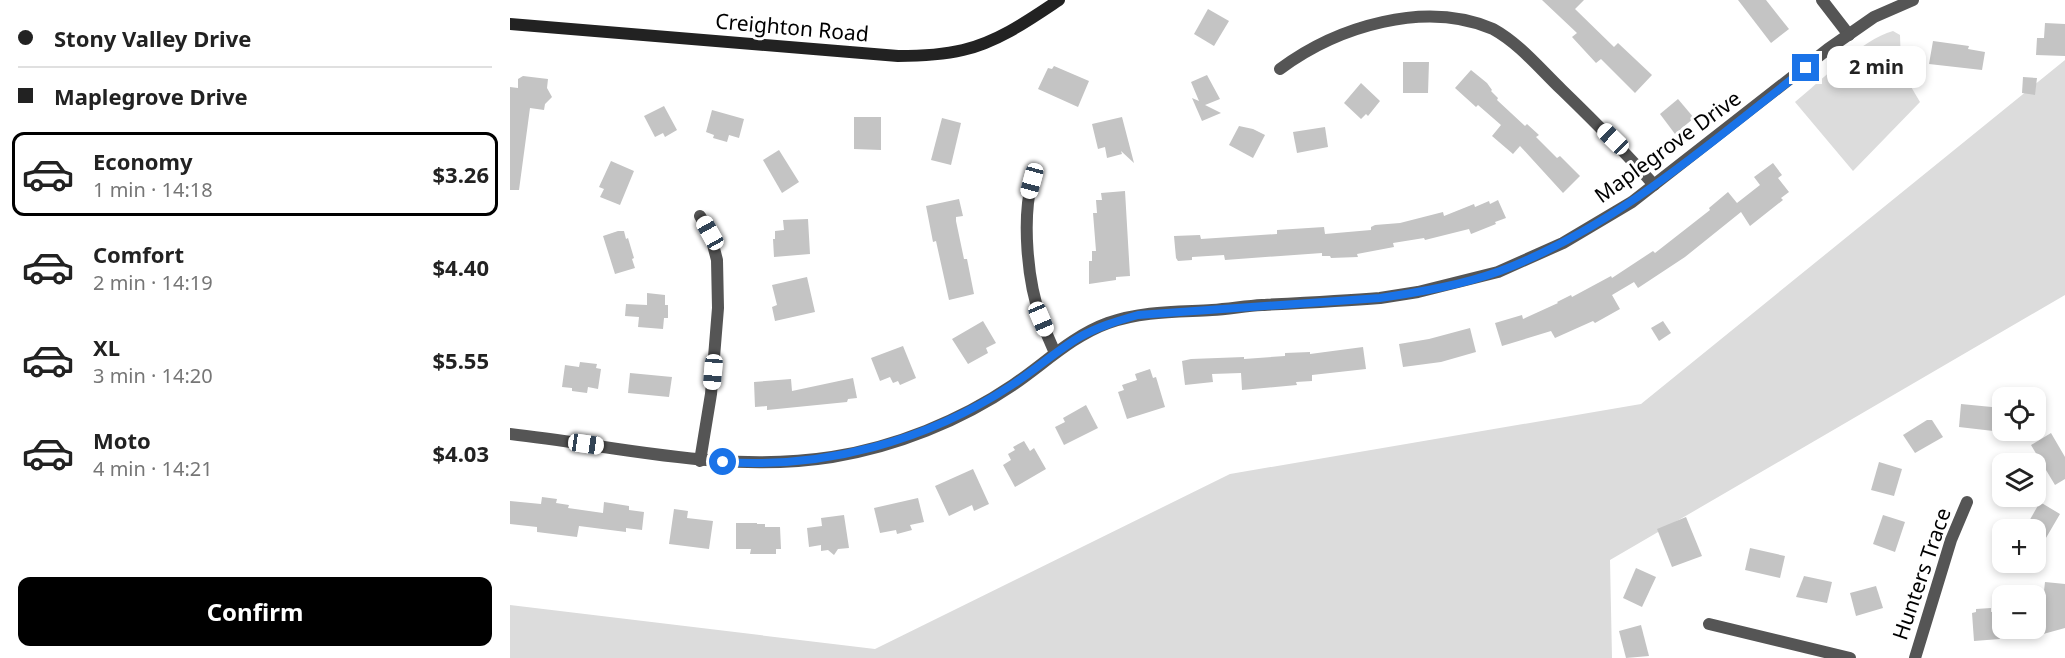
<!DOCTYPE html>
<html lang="en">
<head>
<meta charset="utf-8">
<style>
  body { margin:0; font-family:"Noto Sans",sans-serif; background:#f2f2f2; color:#222; height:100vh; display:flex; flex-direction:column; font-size:22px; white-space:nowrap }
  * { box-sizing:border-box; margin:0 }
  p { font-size:20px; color:#767676 }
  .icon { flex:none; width:33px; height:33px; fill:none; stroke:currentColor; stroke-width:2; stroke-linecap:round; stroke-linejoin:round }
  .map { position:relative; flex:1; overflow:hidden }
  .drawer { display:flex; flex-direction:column; background:#fff; width:510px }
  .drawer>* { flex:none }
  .hud { display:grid; align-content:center; height:132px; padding:0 18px; background:#fff }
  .tools { position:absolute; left:1482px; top:387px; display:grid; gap:12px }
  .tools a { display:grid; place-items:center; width:54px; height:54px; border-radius:12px; background:#fff; box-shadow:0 3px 9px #0003; font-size:30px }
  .end { position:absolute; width:27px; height:27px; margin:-14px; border:8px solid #1a73e8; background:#fff; box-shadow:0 0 0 3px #fff }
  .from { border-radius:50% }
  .bubble { position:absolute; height:42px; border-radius:12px; background:#fff; box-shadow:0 3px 9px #0003; font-size:20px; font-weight:700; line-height:42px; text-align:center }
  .car { position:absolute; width:18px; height:36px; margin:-18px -9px; border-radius:8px; box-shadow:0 0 4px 2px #0007; background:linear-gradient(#fff 24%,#345 0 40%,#fff 0 76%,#345 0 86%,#fff 0) }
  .hud b { display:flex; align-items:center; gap:21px; height:57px; font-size:22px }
  .hud b+b { border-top:2px solid #e0e0e0 }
  .hud i { width:15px; height:15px; background:#222 }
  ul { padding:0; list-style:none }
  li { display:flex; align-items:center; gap:18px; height:84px; margin:0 12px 9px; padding:0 6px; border:3px solid transparent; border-radius:12px }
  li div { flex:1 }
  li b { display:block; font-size:22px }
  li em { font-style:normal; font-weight:700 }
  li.on { border-color:#000 }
  li>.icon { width:54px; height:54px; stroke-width:1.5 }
  .primary-button { display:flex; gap:12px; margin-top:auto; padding:12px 18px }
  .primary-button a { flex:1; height:69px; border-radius:12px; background:#000; color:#fff; font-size:24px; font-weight:700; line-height:69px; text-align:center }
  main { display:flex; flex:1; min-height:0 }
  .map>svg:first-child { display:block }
  .green { fill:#dcdcdc }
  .building { fill:#c4c4c4 }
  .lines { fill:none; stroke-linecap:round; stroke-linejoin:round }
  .street { stroke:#555; stroke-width:12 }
  .secondary { stroke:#222; stroke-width:12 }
  .route { stroke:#1a73e8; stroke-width:8 }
  .labels { text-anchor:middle; stroke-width:6; stroke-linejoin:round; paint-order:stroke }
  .street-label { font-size:21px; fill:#000; stroke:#fff }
</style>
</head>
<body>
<main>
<section class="drawer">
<div class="hud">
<b><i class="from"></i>Stony Valley Drive</b>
<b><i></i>Maplegrove Drive</b>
</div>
<ul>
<li class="on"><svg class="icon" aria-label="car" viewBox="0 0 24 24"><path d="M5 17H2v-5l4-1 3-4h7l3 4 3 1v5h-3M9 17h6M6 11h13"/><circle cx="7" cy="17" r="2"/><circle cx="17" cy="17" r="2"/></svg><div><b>Economy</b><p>1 min · 14:18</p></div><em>$3.26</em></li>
<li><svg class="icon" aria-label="car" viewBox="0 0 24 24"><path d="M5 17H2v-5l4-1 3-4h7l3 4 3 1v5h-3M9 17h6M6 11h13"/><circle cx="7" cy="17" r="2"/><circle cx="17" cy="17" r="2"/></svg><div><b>Comfort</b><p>2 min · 14:19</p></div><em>$4.40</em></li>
<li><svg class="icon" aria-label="car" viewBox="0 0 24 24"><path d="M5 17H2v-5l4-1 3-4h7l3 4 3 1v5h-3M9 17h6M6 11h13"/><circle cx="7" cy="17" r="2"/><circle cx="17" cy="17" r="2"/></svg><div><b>XL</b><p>3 min · 14:20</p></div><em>$5.55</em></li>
<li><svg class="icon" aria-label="car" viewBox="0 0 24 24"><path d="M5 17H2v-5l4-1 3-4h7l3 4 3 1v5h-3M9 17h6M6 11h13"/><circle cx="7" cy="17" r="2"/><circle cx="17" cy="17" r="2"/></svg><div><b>Moto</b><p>4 min · 14:21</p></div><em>$4.03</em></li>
</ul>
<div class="primary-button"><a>Confirm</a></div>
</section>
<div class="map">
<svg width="1555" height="658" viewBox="0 0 1555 658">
  <rect width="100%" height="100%" fill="#fff"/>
  <g class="green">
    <path d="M1383,31L1390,35L1391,64L1397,80L1410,102L1343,171L1285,102C1311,81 1351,40 1383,31Z"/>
    <polygon points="1555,60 1555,295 1100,560 1102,658 0,658 0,605 365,649 720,474 1131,404"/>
  </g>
  <g class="building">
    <polygon points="1032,0 1074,0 1065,9 1104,47 1108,43 1142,75 1125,93 1091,59 1086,63 1062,37 1067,33"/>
    <polygon points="1228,0 1256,0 1279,29 1261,43"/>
    <polygon points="698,9 719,21 704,46 684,34"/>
    <polygon points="1535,23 1555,24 1555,56 1526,55 1527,38 1534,38"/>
    <polygon points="1423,41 1459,46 1458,49 1475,52 1472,70 1419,64"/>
    <polygon points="893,62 919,62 918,93 893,93"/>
    <polygon points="544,66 579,81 568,107 528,89 538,68 542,69"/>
    <polygon points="961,70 977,83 982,90 981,91 988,98 987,100 1015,126 1017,124 1029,135 1026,137 1047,158 1050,156 1070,176 1053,193 1010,146 1003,154 982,136 991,125 968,105 966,107 945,88"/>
    <polygon points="697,75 710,99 695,105 711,113 692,121 682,98 689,101 681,82"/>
    <polygon points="13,76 38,79 37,88 42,97 35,104 34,110 20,108 9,190 0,190 0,87 8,88 8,79"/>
    <polygon points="1513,77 1527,78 1525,95 1512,93"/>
    <polygon points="851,83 870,101 858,116 856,114 851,119 834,103"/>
    <polygon points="1168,99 1184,118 1165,134 1150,114"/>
    <polygon points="154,106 167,130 155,137 153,133 145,137 134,116"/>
    <polygon points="202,110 234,119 229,138 219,135 217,142 203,138 204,135 196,132"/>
    <polygon points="344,117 371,117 371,150 344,149"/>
    <polygon points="612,117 624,163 611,151 612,154 597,158 595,147 588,149 582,124"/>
    <polygon points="432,118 451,123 441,165 421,160"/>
    <polygon points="729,126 743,129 755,135 743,158 719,145"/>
    <polygon points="815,127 818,147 787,153 783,132"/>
    <polygon points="269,150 289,182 272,193 253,160"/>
    <polygon points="101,161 124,171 110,205 90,197 94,189 89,187"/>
    <polygon points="1263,163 1272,175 1268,178 1279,192 1271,198 1273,200 1240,226 1231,212 1175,257 1128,288 1124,282 1102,295 1110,309 1085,323 1083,321 1045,338 1041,331 992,346 985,323 1012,315 1013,319 1048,303 1047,302 1061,295 1062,297 1101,276 1102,278 1143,251 1145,253 1200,210 1199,208 1218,192 1227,203 1250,185 1244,177"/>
    <polygon points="615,191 620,276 606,277 606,280 579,284 579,261 582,261 582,251 586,251 583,213 587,213 586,200 592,200 591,193"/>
    <polygon points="449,199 453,216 446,217 446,221 454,259 457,259 464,294 439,300 426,241 423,242 416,206"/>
    <polygon points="988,200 996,218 985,222 986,224 961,234 959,229 915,240 914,238 883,243 884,247 847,254 848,257 821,258 820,256 812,256 812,253 715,260 714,255 682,257 682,260 668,261 666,258 664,236 690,235 691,239 767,234 767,230 814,227 815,234 861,230 861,227 865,225 890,223 933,212 934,216 964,204 965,207 979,201 980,204"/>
    <polygon points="298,219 300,254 264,257 263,239 265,239 265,231 274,230 273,220"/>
    <polygon points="108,231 114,231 116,239 118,238 124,258 122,259 125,268 105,274 93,236"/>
    <polygon points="297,277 305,312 265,321 262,307 267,305 262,285"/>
    <polygon points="137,293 155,295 155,305 158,305 158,318 154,318 153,329 128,327 129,317 115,316 116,304 137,305"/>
    <polygon points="473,321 486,343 476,348 478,353 458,364 442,339"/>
    <polygon points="1153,321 1161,333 1149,341 1141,328"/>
    <polygon points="960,328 966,352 931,362 893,367 889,344 919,339"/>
    <polygon points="393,346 406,378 390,385 388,381 383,383 380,377 370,381 361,358"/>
    <polygon points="853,347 856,369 802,375 802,381 786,382 787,385 732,390 731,373 702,374 703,382 675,385 672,361 681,359 734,357 734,359 775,356 775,353 800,352 800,354"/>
    <polygon points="70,362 87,364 86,368 91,369 88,389 78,387 77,393 62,391 62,388 52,387 55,365 69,367"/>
    <polygon points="640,369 643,378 646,377 655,407 617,419 608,392 614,390 612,385 627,380 625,374"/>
    <polygon points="120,373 162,377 159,397 118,393"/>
    <polygon points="343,378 347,398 338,399 337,402 257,410 257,406 245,407 244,382 281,379 282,391"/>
    <polygon points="1451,404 1492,408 1492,432 1449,427"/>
    <polygon points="576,405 588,428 554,445 545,427 555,422 553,418"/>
    <polygon points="1417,420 1422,420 1433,437 1405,453 1393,435"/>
    <polygon points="1541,433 1555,457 1555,479 1545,485 1521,445"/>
    <polygon points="514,441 520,451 524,448 536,469 505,487 493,465 501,460 498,454 505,450 503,447"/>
    <polygon points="1369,462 1392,469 1384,496 1361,490"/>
    <polygon points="463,469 479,504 464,511 462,505 439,516 425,486"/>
    <polygon points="32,497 47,499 46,503 59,505 58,508 93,513 94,502 119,506 119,510 134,512 132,530 116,528 116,532 69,526 67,537 27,532 27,527 0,524 0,501 31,504"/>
    <polygon points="408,498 414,522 400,525 402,530 387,534 386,530 370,533 364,508"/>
    <polygon points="1530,502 1550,514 1526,555 1526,530 1514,530"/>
    <polygon points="164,509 178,511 177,518 203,521 199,549 159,544"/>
    <polygon points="334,515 339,548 328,549 324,555 318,550 311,551 311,545 299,547 297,528 312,526 311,518"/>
    <polygon points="1373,515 1395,522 1385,552 1363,544"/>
    <polygon points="1176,517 1192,556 1162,567 1147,529"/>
    <polygon points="226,523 247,523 247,524 255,524 255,527 270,527 271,549 266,549 266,554 240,554 241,549 226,549"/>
    <polygon points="1240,548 1275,556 1270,578 1235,570"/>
    <polygon points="1126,568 1146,577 1132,607 1113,598"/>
    <polygon points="1294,576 1322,582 1317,603 1286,597"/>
    <polygon points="1535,582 1555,584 1555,628 1526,636 1526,611 1532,609"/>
    <polygon points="1366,586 1373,608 1346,616 1340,593"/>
    <polygon points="1481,608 1481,612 1492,611 1492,627 1489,627 1490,639 1464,641 1462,613 1466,612 1466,609"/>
    <polygon points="1131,625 1139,656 1116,658 1109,631"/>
  </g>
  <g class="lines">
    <g class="street">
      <polyline points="1312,0 1339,35"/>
      <path d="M770,69C828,26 915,0 983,29C1010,44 1030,69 1052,90C1084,121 1115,152 1144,185"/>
      <path d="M522,181C512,219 517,281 531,319C535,330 540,342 545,353"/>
      <path d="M0,434C108,446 213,474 322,457C385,447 450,421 503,385C534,364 562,336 598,323C632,311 667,312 702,310C719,309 735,306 752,305C791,303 831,301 870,298L908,292L988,272L1053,243L1122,202L1318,49L1364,17L1403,0"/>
      <polyline points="190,461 201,394 208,308 207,260 200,233 190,216"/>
      <polyline points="1199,624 1340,658"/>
      <polyline points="1405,658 1441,540 1457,502"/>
    </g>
    <path class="secondary" d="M0,24L388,56C410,56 432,55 453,50C488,42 519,20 549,0"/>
  </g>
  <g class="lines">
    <path class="route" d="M213,462C314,469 417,441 502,385C525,370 545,352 568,338C587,327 607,321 628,315L870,298C910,292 952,285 990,271C1106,227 1200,143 1296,68"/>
  </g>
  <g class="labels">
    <g class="street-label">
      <text transform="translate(282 28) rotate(5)" y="7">Creighton Road</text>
      <text transform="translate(1158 147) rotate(-36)" y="7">Maplegrove Drive</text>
      <text transform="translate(1412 574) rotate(-71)" y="7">Hunters Trace</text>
    </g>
  </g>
</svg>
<div class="tools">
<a><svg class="icon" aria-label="locate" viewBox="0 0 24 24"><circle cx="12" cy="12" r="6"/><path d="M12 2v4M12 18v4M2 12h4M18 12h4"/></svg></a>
<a><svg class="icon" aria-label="layers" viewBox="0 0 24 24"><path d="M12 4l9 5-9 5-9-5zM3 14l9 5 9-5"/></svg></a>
<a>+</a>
<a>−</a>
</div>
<i class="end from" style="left:213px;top:462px"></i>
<i class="end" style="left:1296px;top:68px"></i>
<div class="bubble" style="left:1317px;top:46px;width:99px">2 min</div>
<i class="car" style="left:1103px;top:139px;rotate:314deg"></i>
<i class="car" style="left:522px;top:181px;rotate:195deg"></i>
<i class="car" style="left:200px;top:233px;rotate:331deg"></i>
<i class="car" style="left:531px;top:319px;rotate:157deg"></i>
<i class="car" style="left:203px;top:372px;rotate:185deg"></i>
<i class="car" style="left:76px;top:444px;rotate:98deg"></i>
</div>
</main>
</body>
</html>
